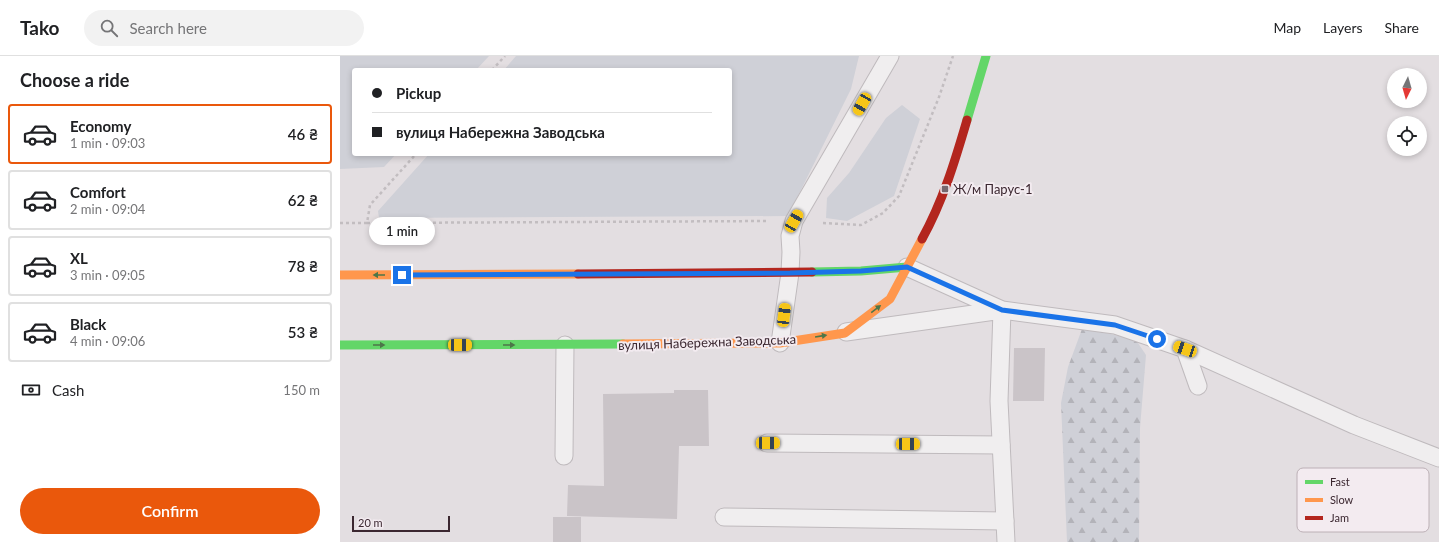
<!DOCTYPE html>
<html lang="en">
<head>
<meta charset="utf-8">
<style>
  body { margin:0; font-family:Lato,sans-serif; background:#f2f2f2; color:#202124; height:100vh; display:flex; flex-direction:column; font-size:15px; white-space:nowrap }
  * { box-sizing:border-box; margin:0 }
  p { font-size:13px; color:#757577 }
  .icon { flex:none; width:22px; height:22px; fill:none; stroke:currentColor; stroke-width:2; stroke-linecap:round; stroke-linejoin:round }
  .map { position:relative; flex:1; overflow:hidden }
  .panel { display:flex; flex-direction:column; background:#fff; width:340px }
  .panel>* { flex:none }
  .hud { position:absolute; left:12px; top:12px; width:380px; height:88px; border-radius:4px; box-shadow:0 2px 6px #0003; display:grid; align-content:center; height:88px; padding:0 20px; background:#fff }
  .needle { width:26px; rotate:185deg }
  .fabs { position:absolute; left:1047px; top:12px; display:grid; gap:8px }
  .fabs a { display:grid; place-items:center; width:40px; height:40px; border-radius:50%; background:#fff; box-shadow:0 2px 6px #0003; font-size:20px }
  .scale { position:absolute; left:12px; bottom:10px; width:98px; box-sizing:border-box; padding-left:4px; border:2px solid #3b2730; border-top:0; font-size:11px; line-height:14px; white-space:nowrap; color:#3b2730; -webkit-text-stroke:3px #f3ebf0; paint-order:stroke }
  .end { position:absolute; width:18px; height:18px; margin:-9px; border:5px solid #1a73e8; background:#fff; box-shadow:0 0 0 2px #fff }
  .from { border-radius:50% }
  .bubble { position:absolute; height:28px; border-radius:14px; background:#fff; box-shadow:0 2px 6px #0003; font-size:13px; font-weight:600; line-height:28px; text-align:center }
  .car { position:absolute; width:12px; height:24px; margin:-12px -6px; border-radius:5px; box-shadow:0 0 3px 1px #0007; background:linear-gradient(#f5c518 24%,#345 0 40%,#f5c518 0 76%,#345 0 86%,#f5c518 0) }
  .hud b { display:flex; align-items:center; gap:14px; height:38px; font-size:15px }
  .hud b+b { border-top:1px solid #e0e0e0 }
  .hud i { width:10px; height:10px; background:#202124 }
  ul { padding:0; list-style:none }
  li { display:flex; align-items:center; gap:12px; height:60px; margin:0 8px 6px; padding:0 12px; border:2px solid #e0e0e0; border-radius:4px }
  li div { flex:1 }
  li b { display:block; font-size:15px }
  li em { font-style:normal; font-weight:600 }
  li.active { border-color:#ea580c }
  li>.icon { width:36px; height:36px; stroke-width:1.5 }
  h2 { padding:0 20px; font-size:18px; line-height:48px }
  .pay { display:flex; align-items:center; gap:10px; height:44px; padding:0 20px; font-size:15px }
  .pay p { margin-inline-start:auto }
  .button { display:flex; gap:8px; margin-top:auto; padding:8px 20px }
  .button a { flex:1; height:46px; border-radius:24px; background:#ea580c; color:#fff; font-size:16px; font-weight:600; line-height:46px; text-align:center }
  header { display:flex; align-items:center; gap:24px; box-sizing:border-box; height:56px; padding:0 20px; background:#fff; border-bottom:1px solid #e0e0e0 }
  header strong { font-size:19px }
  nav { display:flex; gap:22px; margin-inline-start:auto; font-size:14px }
  .search { width:280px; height:36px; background:#f2f2f2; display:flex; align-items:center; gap:10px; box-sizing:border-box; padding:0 14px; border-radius:22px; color:#757577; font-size:15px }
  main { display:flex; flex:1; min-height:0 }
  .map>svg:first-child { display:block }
  .grass { fill:#cfd0d7 }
  .forest { fill:url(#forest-firs) }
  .building { fill:#cac4c8 }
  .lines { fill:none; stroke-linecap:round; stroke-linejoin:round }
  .lane-casing { stroke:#bfbabd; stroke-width:19 }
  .path { stroke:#c2bdc0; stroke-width:2.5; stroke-dasharray:3 3; stroke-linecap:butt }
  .lane { stroke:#f0eeef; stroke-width:17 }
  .fast { stroke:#63d668; stroke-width:9 }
  .slow { stroke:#ff974d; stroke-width:9 }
  .jam { stroke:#b3261e; stroke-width:9 }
  .oneway { fill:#4d7649 }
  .route { stroke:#1a73e8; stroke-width:5 }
  .poi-dot { fill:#76676e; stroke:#f3ebf0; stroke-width:1.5 }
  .labels { text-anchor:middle; stroke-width:4; stroke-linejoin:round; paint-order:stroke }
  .poi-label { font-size:13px; fill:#3b2730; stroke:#f3ebf0; text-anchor:start }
  .street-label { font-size:13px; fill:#3b2730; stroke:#f3ebf0 }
  .key { fill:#f3ebf0; stroke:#bcb0b6; stroke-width:1 }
  .key-label { font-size:11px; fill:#3b2730 }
</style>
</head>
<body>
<header>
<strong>Tako</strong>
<div class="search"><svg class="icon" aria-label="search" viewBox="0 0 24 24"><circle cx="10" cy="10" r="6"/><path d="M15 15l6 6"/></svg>Search here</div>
<nav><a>Map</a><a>Layers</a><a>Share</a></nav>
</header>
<main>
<section class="panel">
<h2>Choose a ride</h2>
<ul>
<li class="active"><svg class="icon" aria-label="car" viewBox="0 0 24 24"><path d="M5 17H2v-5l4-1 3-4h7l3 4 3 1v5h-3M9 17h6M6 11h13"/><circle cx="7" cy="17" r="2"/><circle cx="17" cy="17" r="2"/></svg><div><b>Economy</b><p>1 min · 09:03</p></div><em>46 ₴</em></li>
<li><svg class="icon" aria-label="car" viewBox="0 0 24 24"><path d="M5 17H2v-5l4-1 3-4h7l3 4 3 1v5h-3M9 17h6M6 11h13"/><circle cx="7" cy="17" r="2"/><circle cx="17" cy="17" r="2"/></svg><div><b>Comfort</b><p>2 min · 09:04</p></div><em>62 ₴</em></li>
<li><svg class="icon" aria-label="car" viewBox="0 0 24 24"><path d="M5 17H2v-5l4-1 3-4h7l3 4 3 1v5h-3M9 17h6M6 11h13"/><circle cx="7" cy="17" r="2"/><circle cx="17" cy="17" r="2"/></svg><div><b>XL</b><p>3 min · 09:05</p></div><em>78 ₴</em></li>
<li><svg class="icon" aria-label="car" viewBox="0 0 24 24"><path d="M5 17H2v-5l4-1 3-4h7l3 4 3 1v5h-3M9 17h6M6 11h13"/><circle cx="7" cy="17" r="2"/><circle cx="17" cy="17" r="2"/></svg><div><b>Black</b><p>4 min · 09:06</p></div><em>53 ₴</em></li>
</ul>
<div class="pay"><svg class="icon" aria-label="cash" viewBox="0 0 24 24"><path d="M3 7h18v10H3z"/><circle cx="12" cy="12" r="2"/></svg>Cash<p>150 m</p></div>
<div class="button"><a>Confirm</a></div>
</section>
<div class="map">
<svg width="1099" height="486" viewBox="0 0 1099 486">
  <defs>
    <pattern id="forest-firs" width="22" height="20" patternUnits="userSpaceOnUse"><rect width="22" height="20" fill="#cfd0d7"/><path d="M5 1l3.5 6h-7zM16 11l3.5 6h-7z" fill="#b3b3b9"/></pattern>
  </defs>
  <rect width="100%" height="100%" fill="#e3dee1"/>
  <g class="grass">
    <polygon points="0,0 149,0 136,14 14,14 14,98 56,98 44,111 0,113"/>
    <polygon points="176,0 519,0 511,33 448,160 39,162 38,155 89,98 390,98 390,14 164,14"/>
    <polygon points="562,49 580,63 554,140 507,165 486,162 487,142 509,117 546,62"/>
  </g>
  <polygon class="forest" points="742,273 762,276 796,284 806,299 800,372 799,486 727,486 721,347 728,311"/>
  <g class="building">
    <polygon points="674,292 705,292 704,345 673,345"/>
    <polygon points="334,334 368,334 369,390 339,390 337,463 227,460 228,429 264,430 263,338 334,337"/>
    <rect x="213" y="461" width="28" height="25"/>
  </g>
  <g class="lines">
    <defs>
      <g id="lane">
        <polyline points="567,211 662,254 775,269 845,293 858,330"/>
        <polyline points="506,276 662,254 659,345 666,486"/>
        <polyline points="440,287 450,217 451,196 450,180 454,165 550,0"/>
        <polyline points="845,293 1014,369 1099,402"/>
        <polyline points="427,387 661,389"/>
        <polyline points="224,400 225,289"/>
        <polyline points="384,461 665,465"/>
      </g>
    </defs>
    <use href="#lane" class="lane-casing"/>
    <g class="path">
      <polyline points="152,14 165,0"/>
      <polyline points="0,167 27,167 30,149 76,98"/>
      <polyline points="27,167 428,165"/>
      <polyline points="483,167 521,169 543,157 559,140 599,41 613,0"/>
    </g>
    <use href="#lane" class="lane"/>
    <g class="fast">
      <polyline points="627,64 646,0"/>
      <polyline points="472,216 521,215 567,211"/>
      <polyline points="0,289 283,288"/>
    </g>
    <g class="slow">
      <polyline points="0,219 238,218"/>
      <polyline points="283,288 440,287 505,277 550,243 582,183"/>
    </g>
    <g class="jam">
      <path d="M582,183C603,145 615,105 627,64"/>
      <polyline points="238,218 472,216"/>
    </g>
  </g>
  <defs><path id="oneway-solid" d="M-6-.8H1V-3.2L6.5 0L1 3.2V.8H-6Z"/></defs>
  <g class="oneway">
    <use href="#oneway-solid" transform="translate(39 219) rotate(180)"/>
    <use href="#oneway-solid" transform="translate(536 253) rotate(-37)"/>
    <use href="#oneway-solid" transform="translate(481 280) rotate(-9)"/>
    <use href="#oneway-solid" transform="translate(39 289)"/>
    <use href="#oneway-solid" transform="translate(169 289)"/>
  </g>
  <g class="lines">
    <polyline class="route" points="62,219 450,217 521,215 567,211 662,254 775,269 817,283"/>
  </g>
  <rect class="poi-dot" x="601" y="129" width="8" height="8" rx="2"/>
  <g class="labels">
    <g class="poi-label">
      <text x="613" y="138">Ж/м Парус-1</text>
    </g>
    <g class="street-label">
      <text transform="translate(367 286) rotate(-2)" y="5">вулиця Набережна Заводська</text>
    </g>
  </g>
  <rect x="957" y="412" width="132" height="64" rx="6" class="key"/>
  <rect x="965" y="424" width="18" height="4" fill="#63d668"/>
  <rect x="965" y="442" width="18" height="4" fill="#ff974d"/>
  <rect x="965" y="460" width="18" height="4" fill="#b3261e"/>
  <g class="key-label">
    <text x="990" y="430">Fast</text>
    <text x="990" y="448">Slow</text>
    <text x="990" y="466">Jam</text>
  </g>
</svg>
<div class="fabs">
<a><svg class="needle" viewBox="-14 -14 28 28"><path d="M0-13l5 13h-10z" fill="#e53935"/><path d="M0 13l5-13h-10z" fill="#757577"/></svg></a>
<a><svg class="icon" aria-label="locate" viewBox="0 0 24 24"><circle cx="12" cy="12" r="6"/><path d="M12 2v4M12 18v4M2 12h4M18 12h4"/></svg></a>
</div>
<div class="scale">20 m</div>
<i class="end from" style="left:817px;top:283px"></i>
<i class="end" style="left:62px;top:219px"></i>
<div class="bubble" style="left:29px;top:161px;width:66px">1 min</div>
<i class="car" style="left:522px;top:48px;rotate:210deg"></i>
<i class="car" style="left:454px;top:165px;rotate:30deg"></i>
<i class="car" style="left:444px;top:259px;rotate:7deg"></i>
<i class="car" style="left:120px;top:289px;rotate:90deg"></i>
<i class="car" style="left:845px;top:293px;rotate:289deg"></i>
<i class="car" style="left:428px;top:387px;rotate:90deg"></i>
<i class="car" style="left:568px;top:388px;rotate:90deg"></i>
<div class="hud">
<b><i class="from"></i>Pickup</b>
<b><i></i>вулиця Набережна Заводська</b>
</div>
</div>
</main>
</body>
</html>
